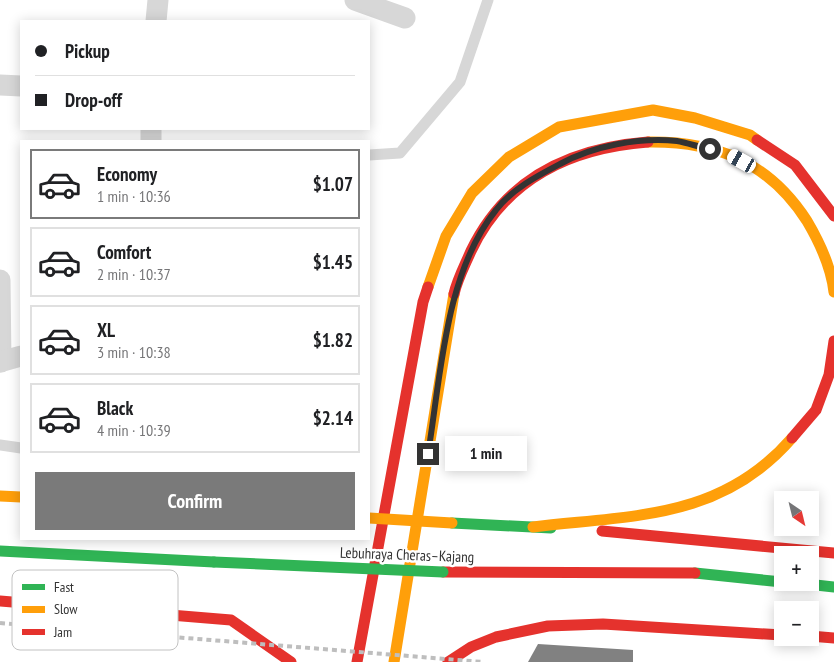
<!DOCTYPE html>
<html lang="en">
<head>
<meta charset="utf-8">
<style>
  body { margin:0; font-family:"PT Sans Narrow",sans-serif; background:#f6f6f6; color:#202124; height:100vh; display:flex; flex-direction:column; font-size:19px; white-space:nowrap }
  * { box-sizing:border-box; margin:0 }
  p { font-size:16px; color:#757577 }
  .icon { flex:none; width:28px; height:28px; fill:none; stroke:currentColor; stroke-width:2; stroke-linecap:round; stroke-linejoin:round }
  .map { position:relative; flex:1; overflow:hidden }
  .details { position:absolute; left:20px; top:140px; width:350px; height:400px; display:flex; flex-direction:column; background:#fff; border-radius:0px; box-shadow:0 2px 12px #0003 }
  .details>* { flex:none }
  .banner { position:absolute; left:20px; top:20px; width:350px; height:110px; border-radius:0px; box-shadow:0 2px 12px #0003; display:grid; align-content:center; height:110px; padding:0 15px; background:#fff }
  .needle { width:32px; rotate:145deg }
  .fabs { position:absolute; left:774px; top:491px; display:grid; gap:10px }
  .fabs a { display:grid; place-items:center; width:45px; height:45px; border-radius:0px; background:#fff; box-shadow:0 2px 12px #0003; font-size:25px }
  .end { position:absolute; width:22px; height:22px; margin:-11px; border:6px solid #333; background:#fff; box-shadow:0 0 0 2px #fff }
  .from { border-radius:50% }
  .bubble { position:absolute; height:35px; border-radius:0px; background:#fff; box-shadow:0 2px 12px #0003; font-size:16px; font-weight:700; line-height:35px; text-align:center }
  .car { position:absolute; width:15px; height:30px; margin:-15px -8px; border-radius:6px; box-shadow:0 0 4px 1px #0007; background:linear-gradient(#fff 24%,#345 0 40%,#fff 0 76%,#345 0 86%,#fff 0) }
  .banner b { display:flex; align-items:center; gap:18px; height:48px; font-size:19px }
  .banner b+b { border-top:1px solid #e0e0e0 }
  .banner i { width:12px; height:12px; background:#202124 }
  ul { padding:9px 0 0; list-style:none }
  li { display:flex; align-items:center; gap:15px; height:70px; margin:0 10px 8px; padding:0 5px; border:2px solid #e0e0e0; border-radius:0px }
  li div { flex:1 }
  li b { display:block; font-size:19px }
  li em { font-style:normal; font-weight:700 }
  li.active { border-color:#7a7a7a }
  li>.icon { width:45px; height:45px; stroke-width:1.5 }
  .action { display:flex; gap:10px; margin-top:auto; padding:10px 15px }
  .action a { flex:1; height:58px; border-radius:0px; background:#7a7a7a; color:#fff; font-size:20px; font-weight:700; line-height:58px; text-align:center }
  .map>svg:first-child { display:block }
  .building { fill:#818181 }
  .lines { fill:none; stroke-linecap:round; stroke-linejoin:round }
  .lane { stroke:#d7d7d7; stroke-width:11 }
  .street { stroke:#d7d7d7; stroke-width:21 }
  .fast { stroke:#30b455; stroke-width:11 }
  .slow { stroke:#ff9f0a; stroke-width:11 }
  .jam { stroke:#e5322d; stroke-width:11 }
  .rail { stroke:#bebebe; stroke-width:4; stroke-dasharray:5 4; stroke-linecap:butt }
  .fast-bridge { stroke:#30b455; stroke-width:11 }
  .slow-bridge { stroke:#ff9f0a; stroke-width:11 }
  .route { stroke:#333; stroke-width:6 }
  .labels { text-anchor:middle; stroke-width:5; stroke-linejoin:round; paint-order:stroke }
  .street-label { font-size:15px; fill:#333; stroke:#fff }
  .key { fill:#fff; stroke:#c2c2c2; stroke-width:1 }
  .key-label { font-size:14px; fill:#333 }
</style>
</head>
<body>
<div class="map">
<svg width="834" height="662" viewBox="0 0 834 662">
  <rect width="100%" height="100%" fill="#fff"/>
  <polygon class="building" points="538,644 633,650 633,662 528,662"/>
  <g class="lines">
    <g class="lane">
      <polyline points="369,155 400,153 460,82 488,0"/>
      <polyline points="0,445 21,448"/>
    </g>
    <g class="street">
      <polyline points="355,0 405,18"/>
      <polyline points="156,21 158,0"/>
      <polyline points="0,85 21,86"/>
      <polyline points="151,141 151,129"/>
      <polyline points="0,280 1,362"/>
      <polyline points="0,362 21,356"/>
    </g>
    <g class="fast">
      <polyline points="452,523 551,528"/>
      <polyline points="0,551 214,562"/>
      <polyline points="695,573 782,582"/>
      <polyline points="789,582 834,587"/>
    </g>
    <g class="slow">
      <path d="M648,142C717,141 769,162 807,221C820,243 831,266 834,292"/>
      <polyline points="428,287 446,236 472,193 509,157 559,127 653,110 695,118 750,135 757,140"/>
      <polyline points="0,496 21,497"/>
      <path d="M533,527C632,515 721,520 792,438"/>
      <polyline points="394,662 454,294"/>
    </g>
    <g class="jam">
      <polyline points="757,140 795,165 834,216"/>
      <path d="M454,294C457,280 465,265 471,251C506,178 570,148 648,142"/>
      <polyline points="792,438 816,410 829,375 834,341"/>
      <polyline points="602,531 834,553"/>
      <polyline points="443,572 695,573"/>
      <polyline points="0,601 231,620 291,662"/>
      <polyline points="810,636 834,638"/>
      <polyline points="357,662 423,302 428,287"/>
      <polyline points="448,662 471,647 496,637 548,626 603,624 782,635"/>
    </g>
    <polyline class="rail" points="0,623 483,662"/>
    <polyline class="fast-bridge" points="214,562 443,572"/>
    <polyline class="slow-bridge" points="369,518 452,523"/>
  </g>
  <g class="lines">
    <path class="route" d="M428,454C441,375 445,273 496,210C512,189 537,176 560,164C593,146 639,137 677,141C688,143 699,147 710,149"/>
  </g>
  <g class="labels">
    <g class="street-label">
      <text transform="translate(407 555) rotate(2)" y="5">Lebuhraya Cheras–Kajang</text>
    </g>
  </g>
  <rect x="12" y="570" width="166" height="80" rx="8" class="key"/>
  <rect x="22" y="584" width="23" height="6" fill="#30b455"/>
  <rect x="22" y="606" width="23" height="7" fill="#ff9f0a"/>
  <rect x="22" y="629" width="23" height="6" fill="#e5322d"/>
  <g class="key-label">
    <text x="54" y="592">Fast</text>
    <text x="54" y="614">Slow</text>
    <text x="54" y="637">Jam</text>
  </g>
</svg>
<div class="fabs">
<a><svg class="needle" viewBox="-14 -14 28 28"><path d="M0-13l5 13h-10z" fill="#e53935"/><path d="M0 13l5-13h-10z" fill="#757577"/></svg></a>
<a>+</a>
<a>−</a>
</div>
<i class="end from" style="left:710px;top:149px"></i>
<i class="end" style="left:428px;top:454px"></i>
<div class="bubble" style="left:445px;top:436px;width:82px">1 min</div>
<i class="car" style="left:742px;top:161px;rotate:299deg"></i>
<div class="banner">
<b><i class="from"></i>Pickup</b>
<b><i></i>Drop-off</b>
</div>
<section class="details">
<ul>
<li class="active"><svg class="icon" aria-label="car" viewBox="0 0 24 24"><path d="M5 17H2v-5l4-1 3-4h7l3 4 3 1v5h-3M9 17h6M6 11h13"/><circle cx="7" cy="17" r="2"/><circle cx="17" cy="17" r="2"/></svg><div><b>Economy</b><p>1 min · 10:36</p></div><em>$1.07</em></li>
<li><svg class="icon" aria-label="car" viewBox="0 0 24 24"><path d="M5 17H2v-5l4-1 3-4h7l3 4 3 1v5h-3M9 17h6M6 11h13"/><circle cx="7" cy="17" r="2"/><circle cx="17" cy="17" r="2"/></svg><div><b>Comfort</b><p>2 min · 10:37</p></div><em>$1.45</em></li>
<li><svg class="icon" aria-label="car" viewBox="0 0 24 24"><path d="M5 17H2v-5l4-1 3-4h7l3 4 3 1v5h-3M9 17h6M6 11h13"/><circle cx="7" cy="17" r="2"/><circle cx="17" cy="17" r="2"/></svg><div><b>XL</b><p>3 min · 10:38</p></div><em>$1.82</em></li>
<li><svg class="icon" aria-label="car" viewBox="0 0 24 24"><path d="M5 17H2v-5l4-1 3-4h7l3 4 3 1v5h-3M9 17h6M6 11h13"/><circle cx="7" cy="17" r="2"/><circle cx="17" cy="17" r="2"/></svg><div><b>Black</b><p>4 min · 10:39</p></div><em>$2.14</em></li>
</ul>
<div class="action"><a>Confirm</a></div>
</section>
</div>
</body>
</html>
